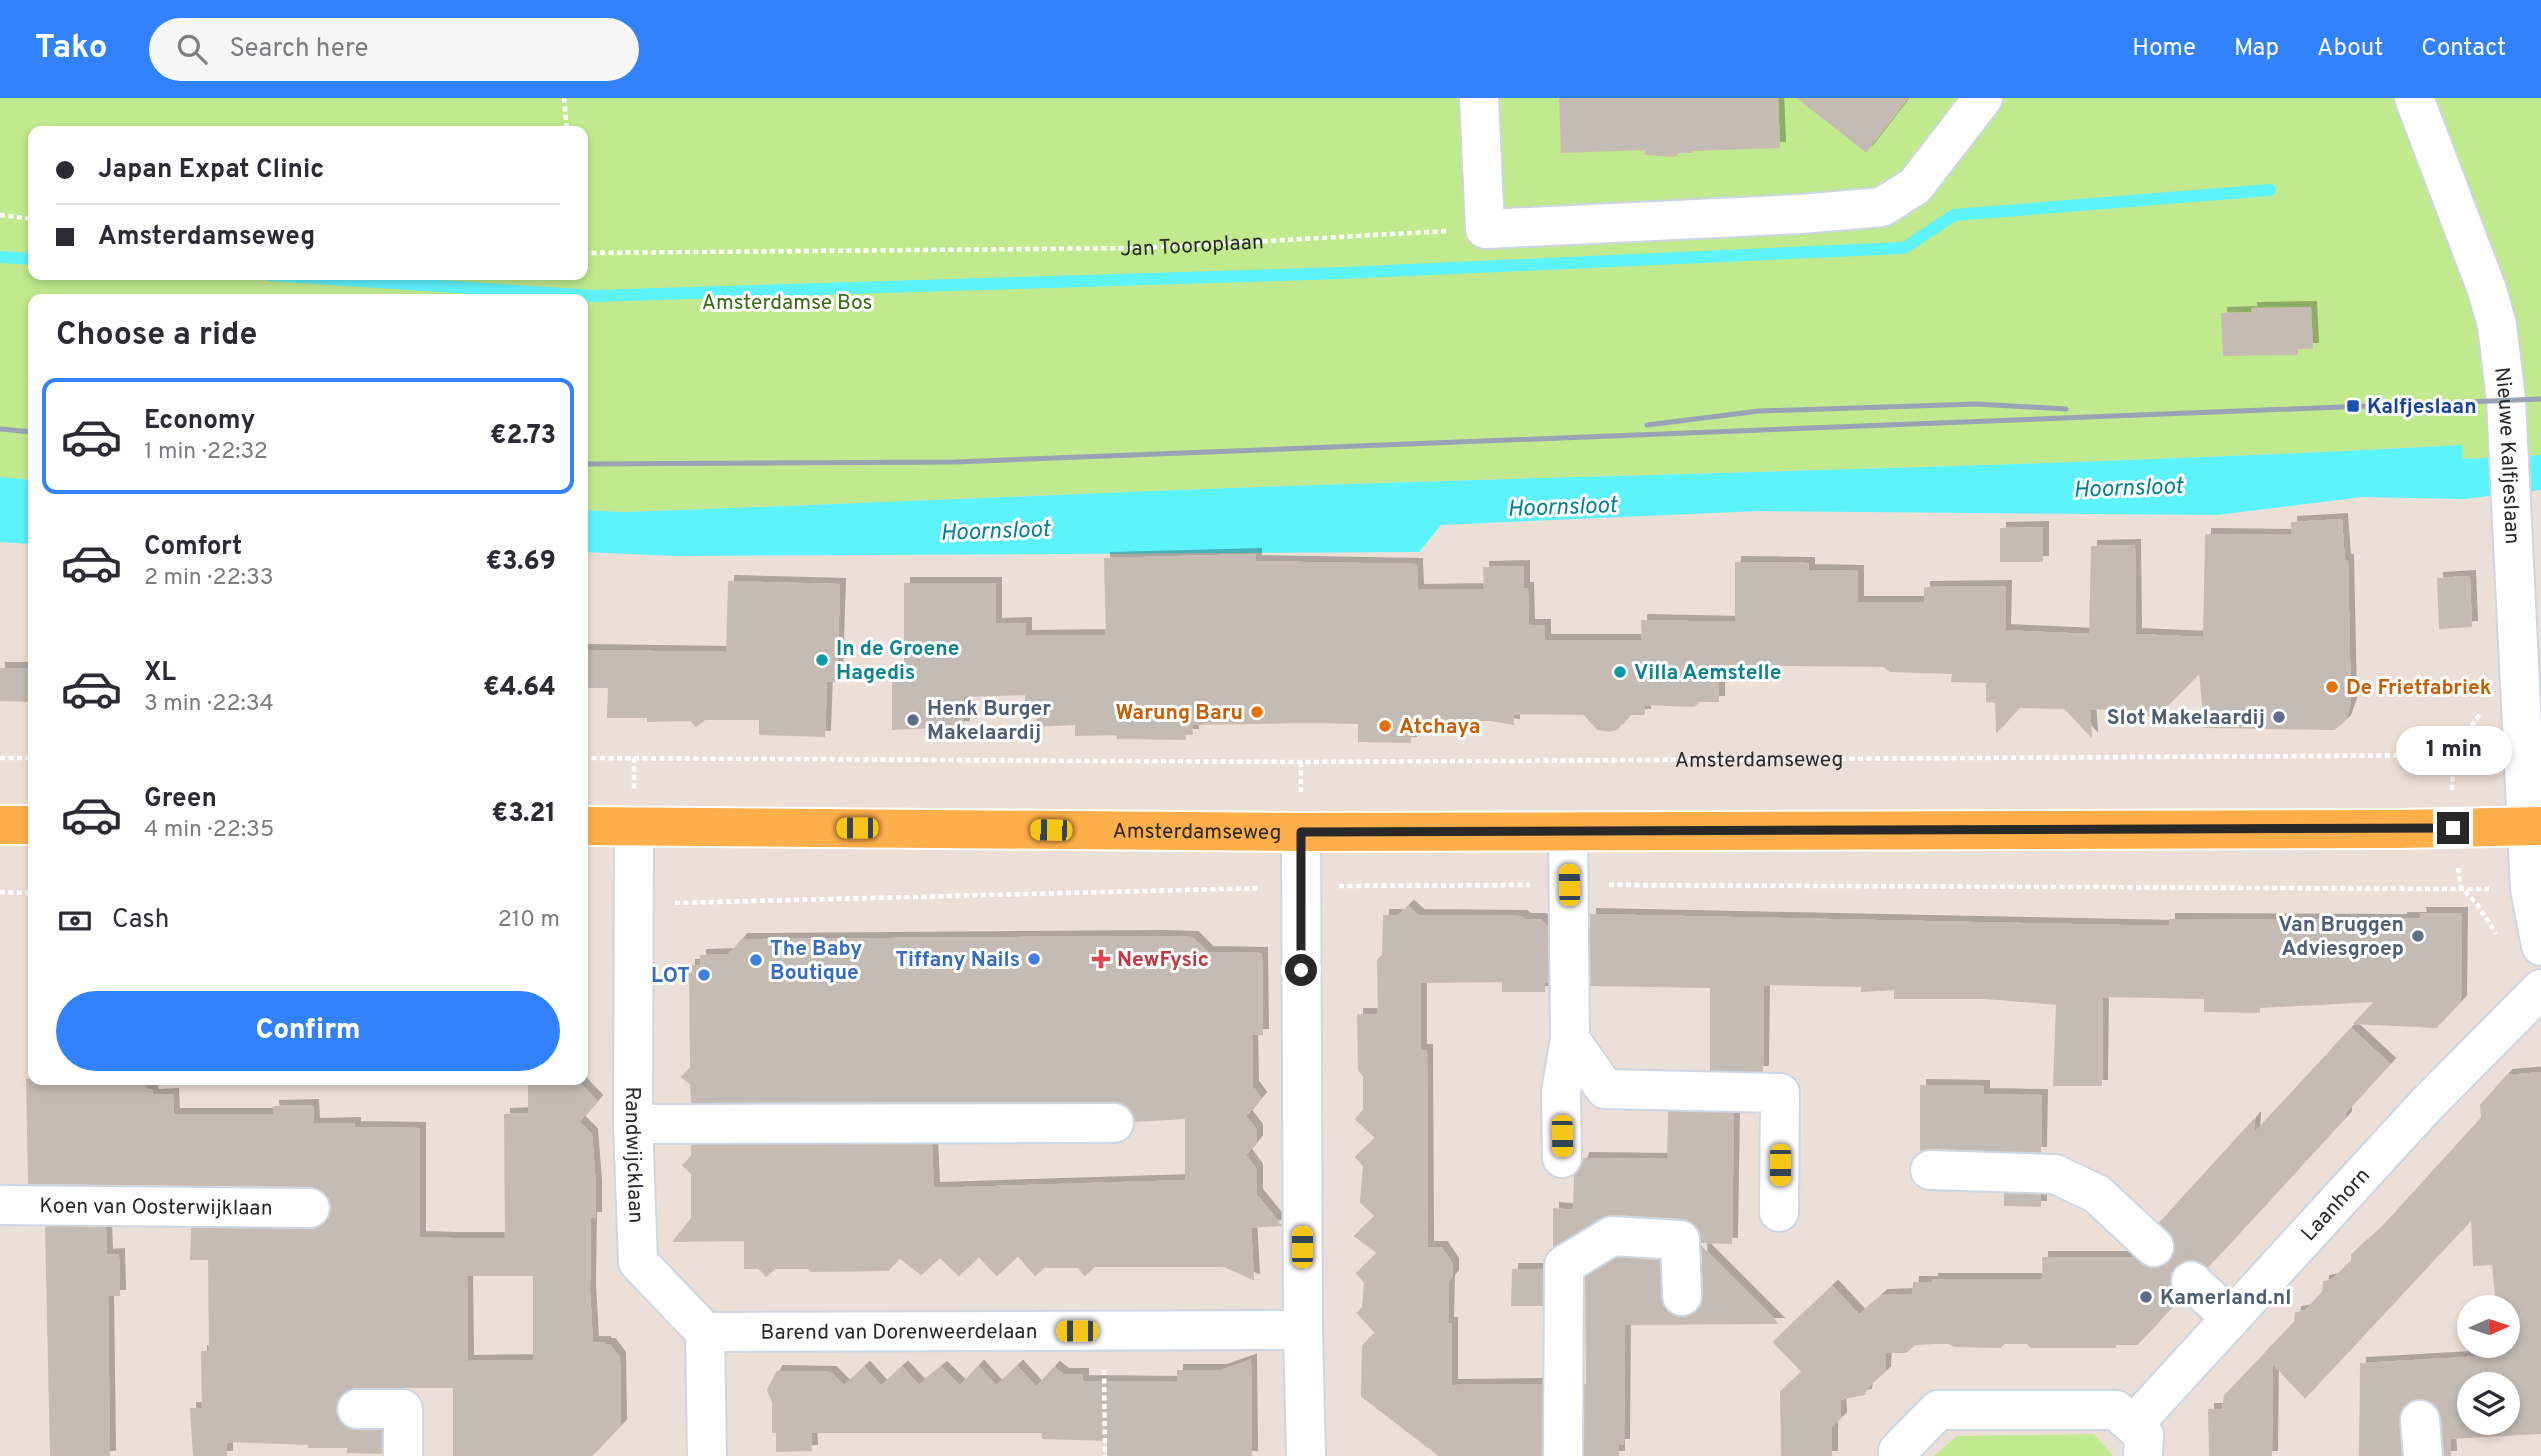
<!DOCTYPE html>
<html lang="en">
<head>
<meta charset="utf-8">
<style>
  body { margin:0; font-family:Overpass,sans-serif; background:#f7f7f7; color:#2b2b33; height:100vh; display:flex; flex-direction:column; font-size:26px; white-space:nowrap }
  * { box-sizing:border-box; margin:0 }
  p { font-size:23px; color:#7c7c81 }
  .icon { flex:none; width:38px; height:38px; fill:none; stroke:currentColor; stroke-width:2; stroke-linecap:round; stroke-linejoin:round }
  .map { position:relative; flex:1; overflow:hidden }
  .sheet { position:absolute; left:28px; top:196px; width:560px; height:791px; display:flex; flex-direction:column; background:#fff; border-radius:14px; box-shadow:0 4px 10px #0003 }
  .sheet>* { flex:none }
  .top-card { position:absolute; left:28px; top:28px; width:560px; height:154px; border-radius:14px; box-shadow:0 4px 10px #0003; display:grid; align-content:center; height:154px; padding:0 28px; background:#fff }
  .needle { width:46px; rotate:87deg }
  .buttons { position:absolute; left:2457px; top:1197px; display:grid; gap:14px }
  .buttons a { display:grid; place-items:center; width:63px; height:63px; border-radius:50%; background:#fff; box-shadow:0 4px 10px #0003; font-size:35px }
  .end { position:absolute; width:32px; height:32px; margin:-16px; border:9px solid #282828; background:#fff; box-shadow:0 0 0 4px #fff }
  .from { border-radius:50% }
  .bubble { position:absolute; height:49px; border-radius:24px; background:#fff; box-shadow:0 4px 10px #0003; font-size:23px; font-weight:800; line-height:49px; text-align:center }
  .car { position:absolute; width:21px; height:42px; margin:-21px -10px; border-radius:9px; box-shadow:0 0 5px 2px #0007; background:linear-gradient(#f5c518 24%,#345 0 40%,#f5c518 0 76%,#345 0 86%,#f5c518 0) }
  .top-card b { display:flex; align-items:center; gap:24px; height:66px; font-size:26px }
  .top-card b+b { border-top:2px solid #e1e1e2 }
  .top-card i { width:18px; height:18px; background:#2b2b33 }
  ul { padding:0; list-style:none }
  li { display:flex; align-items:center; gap:21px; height:116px; margin:0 14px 10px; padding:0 14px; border:4px solid transparent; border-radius:14px }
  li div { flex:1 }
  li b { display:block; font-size:26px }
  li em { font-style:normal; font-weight:800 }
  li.active { border-color:#3282ff }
  li>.icon { width:63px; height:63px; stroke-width:1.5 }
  h2 { padding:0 28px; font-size:32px; line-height:84px }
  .pay { display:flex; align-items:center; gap:18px; height:77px; padding:0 28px; font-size:26px }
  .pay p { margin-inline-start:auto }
  .action { display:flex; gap:14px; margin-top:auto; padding:14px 28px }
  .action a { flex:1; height:80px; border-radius:42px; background:#3282ff; color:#fff; font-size:28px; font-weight:800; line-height:80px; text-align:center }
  header { display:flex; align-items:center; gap:42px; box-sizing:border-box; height:98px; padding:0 35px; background:#3282ff; color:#fff }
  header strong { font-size:33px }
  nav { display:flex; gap:38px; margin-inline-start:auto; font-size:24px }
  .search { width:490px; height:63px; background:#f7f7f7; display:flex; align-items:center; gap:18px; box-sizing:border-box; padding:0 24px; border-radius:38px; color:#7c7c81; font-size:26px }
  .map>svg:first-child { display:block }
  .green { fill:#c0ea8d; fill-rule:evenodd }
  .water { fill:#5df3fc }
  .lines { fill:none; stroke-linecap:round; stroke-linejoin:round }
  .stream { stroke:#5df3fc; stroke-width:12 }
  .building { fill:#c3bbb4; stroke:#c8bbb1; stroke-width:2; fill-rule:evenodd; filter:url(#shadow) }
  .minor-tunnel { stroke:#c5bab4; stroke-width:38; stroke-dasharray:38 19; stroke-linecap:butt }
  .minor-casing { stroke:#cdd6e3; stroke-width:42 }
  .major-casing { stroke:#fff; stroke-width:42 }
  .path { stroke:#fff; stroke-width:4.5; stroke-dasharray:5 3.5; stroke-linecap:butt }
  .minor { stroke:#fff; stroke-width:38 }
  .major { stroke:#ffaf4a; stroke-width:38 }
  .rail { stroke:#9aa3b5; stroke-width:5 }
  .route { stroke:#282828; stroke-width:9 }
  .transit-dot { fill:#1a4fb4; stroke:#fff; stroke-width:2.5 }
  .culture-dot { fill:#0f9aa8; stroke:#fff; stroke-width:2.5 }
  .food-dot { fill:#e8710a; stroke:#fff; stroke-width:2.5 }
  .service-dot { fill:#5c6f8a; stroke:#fff; stroke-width:2.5 }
  .shop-dot { fill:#3f7fe0; stroke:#fff; stroke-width:2.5 }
  .health-dot { fill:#e0444e; stroke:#fff; stroke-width:2.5 }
  .labels { text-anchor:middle; stroke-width:6; stroke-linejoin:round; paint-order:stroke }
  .street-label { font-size:21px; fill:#282828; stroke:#fff }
  .park-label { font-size:21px; fill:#376c11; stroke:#fff }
  .transit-label { font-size:21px; font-weight:bold; fill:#164399; stroke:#fff; text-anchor:start }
  .culture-label { font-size:21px; font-weight:bold; fill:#0d838f; stroke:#fff; text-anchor:start }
  .food-label { font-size:21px; font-weight:bold; fill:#c56008; stroke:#fff; text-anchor:start }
  .service-label { font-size:21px; font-weight:bold; fill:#4e5e75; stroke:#fff; text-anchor:start }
  .shop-label { font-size:21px; font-weight:bold; fill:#366cbe; stroke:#fff; text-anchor:end }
  .health-label { font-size:21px; font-weight:bold; fill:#be3a42; stroke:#fff; text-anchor:start }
  .water-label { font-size:23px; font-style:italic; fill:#028195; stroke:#fff }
</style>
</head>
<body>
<header>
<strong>Tako</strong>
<div class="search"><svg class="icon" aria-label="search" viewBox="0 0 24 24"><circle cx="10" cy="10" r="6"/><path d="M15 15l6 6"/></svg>Search here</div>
<nav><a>Home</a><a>Map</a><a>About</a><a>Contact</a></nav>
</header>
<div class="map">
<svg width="2541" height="1358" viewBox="0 0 2541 1358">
  <defs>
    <filter id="shadow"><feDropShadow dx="6" dy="-6" stdDeviation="0" flood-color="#0004"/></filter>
  </defs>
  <rect width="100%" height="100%" fill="#ecdfd7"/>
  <g class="green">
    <path d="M0,0H2541V357L2463,361L2461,347C2080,368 1698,374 1316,387C1086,395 855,406 624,414L583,412V201H33V382L0,379ZM33,33H583V177H33Z"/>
    <polygon points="2094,1336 2113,1358 1934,1358 1957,1338"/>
  </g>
  <g class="water">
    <path d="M2462,347L2463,361L2541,357V392L2465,401L2362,399L2217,417L1759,413L1441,427L1419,454L675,458L583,454V412L624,414C855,406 1086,395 1317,387C1698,374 2080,368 2462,347Z"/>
    <polygon points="0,379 33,382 33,446 0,444"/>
  </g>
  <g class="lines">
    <g class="stream">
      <polyline points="0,159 33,161"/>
      <polyline points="269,177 595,198 1342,175 1904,150 1954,117 2270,92"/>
    </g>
  </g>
  <g class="building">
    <polygon points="1560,0 1777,0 1779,49 1692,52 1692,54 1679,54 1675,58 1646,56 1646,51 1562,54"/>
    <polygon points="1798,0 1907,0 1866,53"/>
    <polygon points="2310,210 2312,250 2297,250 2297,256 2224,257 2222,216 2253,215 2252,211"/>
    <polygon points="2341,422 2344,463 2347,463 2350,606 2344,623 2334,631 2205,629 2200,574 2153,621 2142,612 2089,610 2091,638 2065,610 2019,609 1997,633 1996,604 1987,603 1987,584 1952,583 1953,575 1890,573 1884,568 1718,566 1718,603 1699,603 1694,608 1644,606 1644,616 1629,616 1617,631 1609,633 1598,631 1584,616 1513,615 1513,626 1491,622 1420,622 1419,625 1410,625 1410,644 1359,643 1359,625 1312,624 1191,626 1192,636 1184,636 1185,641 1118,640 1117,636 1076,637 1076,626 1037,628 1037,618 1026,618 1026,596 963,598 963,628 893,631 893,574 905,574 905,486 995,486 995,527 1025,526 1025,539 1107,538 1105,461 1255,457 1255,464 1416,467 1417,493 1485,492 1484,470 1523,469 1523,491 1527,491 1528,528 1544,528 1544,543 1643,543 1642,523 1736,525 1736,465 1808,466 1808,473 1857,474 1857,505 1925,505 1925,490 2005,489 2004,533 2090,537 2092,449 2134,448 2135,537 2204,540 2206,437 2293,438 2292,425"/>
    <polygon points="2042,430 2042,463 2001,463 2001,431"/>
    <polygon points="2469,479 2471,528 2440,530 2438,481"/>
    <polygon points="729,484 839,487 836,583 826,583 824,638 760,636 760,621 705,621 696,628 691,622 648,623 648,619 608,619 609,589 583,589 583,553 727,555"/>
    <polygon points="0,571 33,571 33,603 0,602"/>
    <polygon points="1408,809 1418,818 1521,819 1525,822 1540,822 1547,829 1548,884 1544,884 1544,893 1503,893 1503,883 1420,884 1420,953 1426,953 1427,1150 1441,1150 1452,1166 1452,1178 1448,1183 1447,1226 1451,1226 1451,1288 1541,1287 1541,1358 1440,1358 1362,1298 1363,1248 1376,1235 1358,1215 1363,1209 1365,1184 1357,1175 1378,1155 1355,1138 1376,1118 1361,1104 1364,1068 1356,1059 1376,1040 1356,1021 1364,1012 1364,978 1359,972 1358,917 1379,917 1378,862 1383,857 1384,818 1399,818"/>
    <polygon points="2421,816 2461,816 2460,903 2436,929 2355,925 2376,903 2259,909 2259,914 2205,913 2205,900 2102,898 2101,987 2054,987 2057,906 1985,900 1895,900 1895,891 1862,893 1862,888 1763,886 1762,973 1711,972 1711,889 1591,887 1591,817 2170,829 2170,822 2402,823 2402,821 2422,821"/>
    <polygon points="1159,839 1192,840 1207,855 1261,856 1262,936 1251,936 1252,989 1260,1000 1245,1018 1256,1032 1256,1043 1245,1057 1256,1072 1256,1097 1280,1127 1250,1129 1253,1181 1224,1168 1094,1168 1085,1177 1078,1169 1044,1169 1035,1177 1018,1157 997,1177 979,1158 959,1177 940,1159 921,1176 899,1159 888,1172 812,1173 809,1170 775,1170 766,1178 759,1170 745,1170 745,1142 674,1143 692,1120 692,1076 683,1067 692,1059 692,1048 931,1047 933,1091 1186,1083 1186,1020 1135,1023 1132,1013 1125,1006 1115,1003 692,1004 691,986 682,979 691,970 690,868 701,868 701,858 729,857 742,842"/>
    <polygon points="2351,931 2389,966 2345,1014 2345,1019 2208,1168 2195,1162 2184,1162 2175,1169 2170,1179 2170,1190 2176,1199 2170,1206 2172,1208 2137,1246 2115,1246 2115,1249 2031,1249 2027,1245 2004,1245 2000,1249 1954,1248 1949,1245 1936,1245 1915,1246 1906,1254 1885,1254 1884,1274 1866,1290 1865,1296 1839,1301 1840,1320 1831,1328 1831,1358 1782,1358 1781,1294 1803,1274 1774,1244 1832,1189 1859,1218 1882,1198 1913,1197 1914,1185 1933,1185 1933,1182 2044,1182 2043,1160 2134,1160 2150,1170 2161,1170 2172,1160 2185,1160 2175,1151 2175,1142 2160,1125 2254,1022 2253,1037"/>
    <path d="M2541,975V1335L2449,1340L2450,1358H2445L2442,1320L2438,1310L2430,1303L2418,1300L2407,1304L2400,1313L2398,1324L2401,1358H2360L2361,1266L2501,1258L2500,1248H2508V1209H2497L2493,1166L2474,1167L2472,1120L2305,1299L2272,1264L2271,1358H2210L2209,1312H2223L2225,1298L2295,1224L2296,1215L2306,1213L2323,1194L2324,1184L2333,1182L2352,1163V1157L2380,1132L2482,1020L2481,1007L2507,978ZM2469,1286H2508V1325H2469Z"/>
    <path d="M27,982H145L146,992H151L152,998L172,997L173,1017H275L274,1009L312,1008L313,1027L354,1026V1030L419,1031V1140L452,1141H506L505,1017L529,1016V982H576L596,1003L578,1024L591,1037L595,1088V1119H590L589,1192L592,1245H604V1247H609L619,1260L620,1327L591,1358H454V1289H357L347,1292L338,1300L335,1310L338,1321L346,1330L356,1333H381V1355L348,1354V1349H309V1346L226,1343V1358H194L191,1311H203L202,1254H210L209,1161H191L192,1131L310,1132L321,1129L328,1122L332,1111L329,1100L322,1092L310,1088L29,1085ZM466,1177H534V1263L467,1264Z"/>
    <polygon points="1921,988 1983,989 1983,997 2041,998 2040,1054 1931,1050 1921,1052"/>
    <polygon points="1669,1014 1733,1016 1731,1145 1702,1144 1699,1130 1692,1124 1682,1120 1613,1116 1601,1119 1554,1148 1554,1111 1574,1113 1575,1077 1581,1070 1584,1061 1668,1062"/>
    <polygon points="2005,1096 2040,1097 2040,1108 2005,1107"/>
    <polygon points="46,1129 105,1130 106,1158 118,1157 119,1197 107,1197 109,1358 51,1358"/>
    <polygon points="1702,1150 1777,1225 1624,1226 1623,1346 1618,1346 1618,1358 1585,1358 1585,1287 1587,1287 1586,1179 1617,1160 1659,1163 1660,1199 1663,1209 1671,1217 1683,1220 1694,1216 1702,1208 1704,1197"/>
    <polygon points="1513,1172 1542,1172 1542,1207 1512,1207"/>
    <polygon points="1250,1263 1251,1358 1108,1358 1108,1342 1043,1340 1042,1334 810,1334 811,1352 777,1353 777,1334 773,1334 773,1304 768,1292 777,1274 830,1275 844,1289 864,1270 881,1289 902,1270 919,1288 941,1270 960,1289 978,1269 996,1289 1017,1269 1036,1290 1054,1270 1063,1277 1082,1277 1082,1284 1178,1285 1178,1273 1221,1273"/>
  </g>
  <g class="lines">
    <polyline class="minor-tunnel" points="2154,1149 2191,1183"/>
    <defs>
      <g id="minor">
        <polyline points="1479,0 1485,131 1801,116 1882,109 1915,88 1983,0"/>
        <path id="s3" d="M2414,0L2487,192L2497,227L2506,302L2530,791L2541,848"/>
        <path id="s4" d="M634,728L633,1026L638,1164L705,1234L707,1358"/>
        <polyline points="1301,734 1303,1232 1306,1358"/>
        <polyline points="1570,941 1605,991 1780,995 1779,1114"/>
        <polyline points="633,1026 1114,1025"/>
        <polyline points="1562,1060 1561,994 1570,941 1568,733"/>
        <polyline points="1930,1072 2055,1076 2097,1096 2154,1149"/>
        <path id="s5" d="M0,1107L310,1110"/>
        <polyline points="2191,1183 2231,1220"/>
        <path id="s6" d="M705,1234L1303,1232"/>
        <polyline points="357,1311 403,1311 403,1358"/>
        <polyline points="2420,1322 2423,1358"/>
        <path id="s7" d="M2134,1326L2426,1007L2541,891"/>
        <polyline points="1563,1358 1564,1167 1612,1138 1680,1142 1682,1198"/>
        <polyline points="1898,1358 1898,1353 1938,1312 2116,1312 2144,1337 2143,1358"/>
      </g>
      <g id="major">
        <polyline points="0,727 33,727"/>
        <path id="s8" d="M583,728L1301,734L2400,731L2541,728"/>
      </g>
    </defs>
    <use href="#minor" class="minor-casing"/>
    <use href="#major" class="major-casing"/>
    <g class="path">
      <polyline points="564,0 567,33"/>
      <polyline points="0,117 33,121"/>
      <path id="s1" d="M583,155L1141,150L1446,133"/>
      <polyline points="0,660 33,660"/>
      <path id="s2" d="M583,660L1301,664L2482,657"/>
      <polyline points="634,660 634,691"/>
      <polyline points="1301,664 1301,694"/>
      <path d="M2452,692C2452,662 2462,640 2480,616"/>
      <polyline points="2458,770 2461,790 2477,806 2496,836"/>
      <polyline points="1609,787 2489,791"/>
      <polyline points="1339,788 1530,787"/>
      <polyline points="0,794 33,795"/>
      <polyline points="675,805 1261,790"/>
      <polyline points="1104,1272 1105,1358"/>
    </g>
    <use href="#minor" class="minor"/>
    <use href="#major" class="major"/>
    <g class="rail">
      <polyline points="1647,327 1759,313 1976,306 2066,311"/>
      <polyline points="0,331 33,334"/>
      <polyline points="583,366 955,364 2541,301"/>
    </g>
  </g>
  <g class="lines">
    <polyline class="route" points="1301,872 1301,734 2453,730"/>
  </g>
  <rect class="transit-dot" x="2346" y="301" width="14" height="14" rx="3.5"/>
  <g class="culture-dot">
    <circle cx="822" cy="562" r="7"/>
    <circle cx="1620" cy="574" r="7"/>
  </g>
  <g class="food-dot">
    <circle cx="2332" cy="589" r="7"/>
    <circle cx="1257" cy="614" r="7"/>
    <circle cx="1385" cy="628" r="7"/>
  </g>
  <g class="service-dot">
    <circle cx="2279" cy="619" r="7"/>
    <circle cx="913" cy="622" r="7"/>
    <circle cx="2418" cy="838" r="7"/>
    <circle cx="2146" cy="1199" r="7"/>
  </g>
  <g class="shop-dot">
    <circle cx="1034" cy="861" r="7"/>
    <circle cx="756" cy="862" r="7"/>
    <circle cx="704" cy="877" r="7"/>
  </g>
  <path class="health-dot" d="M1097.5 850.5h7v7h7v7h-7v7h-7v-7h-7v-7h7z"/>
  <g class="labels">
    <g class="street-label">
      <text dy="7" stroke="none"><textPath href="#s1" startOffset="609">Jan Tooroplaan</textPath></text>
      <text dy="7" stroke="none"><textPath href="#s3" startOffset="373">Nieuwe Kalfjeslaan</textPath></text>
      <text dy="7" stroke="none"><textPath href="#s2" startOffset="1176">Amsterdamseweg</textPath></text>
      <text dy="7" stroke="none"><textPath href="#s8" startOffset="614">Amsterdamseweg</textPath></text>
      <text dy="7" stroke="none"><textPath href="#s4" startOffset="329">Randwijcklaan</textPath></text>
      <text dy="7" stroke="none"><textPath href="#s7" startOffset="298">Laanhorn</textPath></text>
      <text dy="7" stroke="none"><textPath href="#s5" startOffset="156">Koen van Oosterwijklaan</textPath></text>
      <text dy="7" stroke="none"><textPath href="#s6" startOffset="194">Barend van Dorenweerdelaan</textPath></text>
    </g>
    <g class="park-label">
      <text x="787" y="211">Amsterdamse Bos</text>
    </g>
    <g class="transit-label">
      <text x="2367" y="315">Kalfjeslaan</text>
    </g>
    <g class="culture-label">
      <text x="836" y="557">In de Groene<tspan x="836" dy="24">Hagedis</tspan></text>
      <text x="1634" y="581">Villa Aemstelle</text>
    </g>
    <g class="food-label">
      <text x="2346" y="596">De Frietfabriek</text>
      <text x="1243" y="621" text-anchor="end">Warung Baru</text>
      <text x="1399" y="635">Atchaya</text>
    </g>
    <g class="service-label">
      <text x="927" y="617">Henk Burger<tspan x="927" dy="24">Makelaardij</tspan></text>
      <text x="2265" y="626" text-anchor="end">Slot Makelaardij</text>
      <text x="2404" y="833" text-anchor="end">Van Bruggen<tspan x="2404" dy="24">Adviesgroep</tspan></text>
      <text x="2160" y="1206">Kamerland.nl</text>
    </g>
    <g class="shop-label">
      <text x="770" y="857" text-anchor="start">The Baby<tspan x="770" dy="24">Boutique</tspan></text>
      <text x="1020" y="868">Tiffany Nails</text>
      <text x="690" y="884">LOT</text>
    </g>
    <g class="health-label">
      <text x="1117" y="868">NewFysic</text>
    </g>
    <g class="water-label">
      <text transform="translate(2128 389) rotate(-2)" y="8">Hoornsloot</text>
      <text transform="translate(1562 408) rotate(-2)" y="8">Hoornsloot</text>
      <text transform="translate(995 432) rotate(-2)" y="8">Hoornsloot</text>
    </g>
  </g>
</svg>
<div class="buttons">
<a><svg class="needle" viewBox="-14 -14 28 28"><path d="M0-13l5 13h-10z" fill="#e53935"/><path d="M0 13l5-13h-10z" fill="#7c7c81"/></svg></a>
<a><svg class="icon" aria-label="layers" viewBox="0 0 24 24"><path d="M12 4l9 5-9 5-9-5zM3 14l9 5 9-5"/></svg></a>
</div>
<i class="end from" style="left:1301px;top:872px"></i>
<i class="end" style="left:2453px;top:730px"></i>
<div class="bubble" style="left:2396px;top:628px;width:116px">1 min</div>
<i class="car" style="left:857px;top:730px;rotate:270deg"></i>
<i class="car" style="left:1051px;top:732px;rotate:271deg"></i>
<i class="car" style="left:1569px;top:787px;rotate:359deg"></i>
<i class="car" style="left:1562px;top:1038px;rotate:179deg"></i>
<i class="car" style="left:1780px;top:1067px;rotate:180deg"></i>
<i class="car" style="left:1302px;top:1149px;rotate:0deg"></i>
<i class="car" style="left:1077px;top:1233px;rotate:270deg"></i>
<div class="top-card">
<b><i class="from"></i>Japan Expat Clinic</b>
<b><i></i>Amsterdamseweg</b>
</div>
<section class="sheet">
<h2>Choose a ride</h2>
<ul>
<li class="active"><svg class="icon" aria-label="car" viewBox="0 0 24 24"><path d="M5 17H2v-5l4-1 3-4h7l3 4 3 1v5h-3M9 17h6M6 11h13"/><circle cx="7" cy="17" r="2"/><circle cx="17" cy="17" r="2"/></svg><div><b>Economy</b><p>1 min · 22:32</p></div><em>€2.73</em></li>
<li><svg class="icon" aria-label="car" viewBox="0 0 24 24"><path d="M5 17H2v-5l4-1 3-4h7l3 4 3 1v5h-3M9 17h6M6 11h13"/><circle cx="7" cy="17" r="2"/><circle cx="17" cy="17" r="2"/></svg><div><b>Comfort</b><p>2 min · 22:33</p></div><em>€3.69</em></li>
<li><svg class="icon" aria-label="car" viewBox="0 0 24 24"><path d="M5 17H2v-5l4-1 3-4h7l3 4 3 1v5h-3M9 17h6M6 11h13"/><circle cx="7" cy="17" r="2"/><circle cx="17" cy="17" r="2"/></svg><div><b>XL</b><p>3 min · 22:34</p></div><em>€4.64</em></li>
<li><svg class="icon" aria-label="car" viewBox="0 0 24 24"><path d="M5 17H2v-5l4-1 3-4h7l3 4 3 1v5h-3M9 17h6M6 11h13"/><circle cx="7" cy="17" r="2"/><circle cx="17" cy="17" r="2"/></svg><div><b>Green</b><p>4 min · 22:35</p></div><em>€3.21</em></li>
</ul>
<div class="pay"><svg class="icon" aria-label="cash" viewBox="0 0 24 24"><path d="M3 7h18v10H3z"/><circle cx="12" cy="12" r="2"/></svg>Cash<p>210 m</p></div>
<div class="action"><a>Confirm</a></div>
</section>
</div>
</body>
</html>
